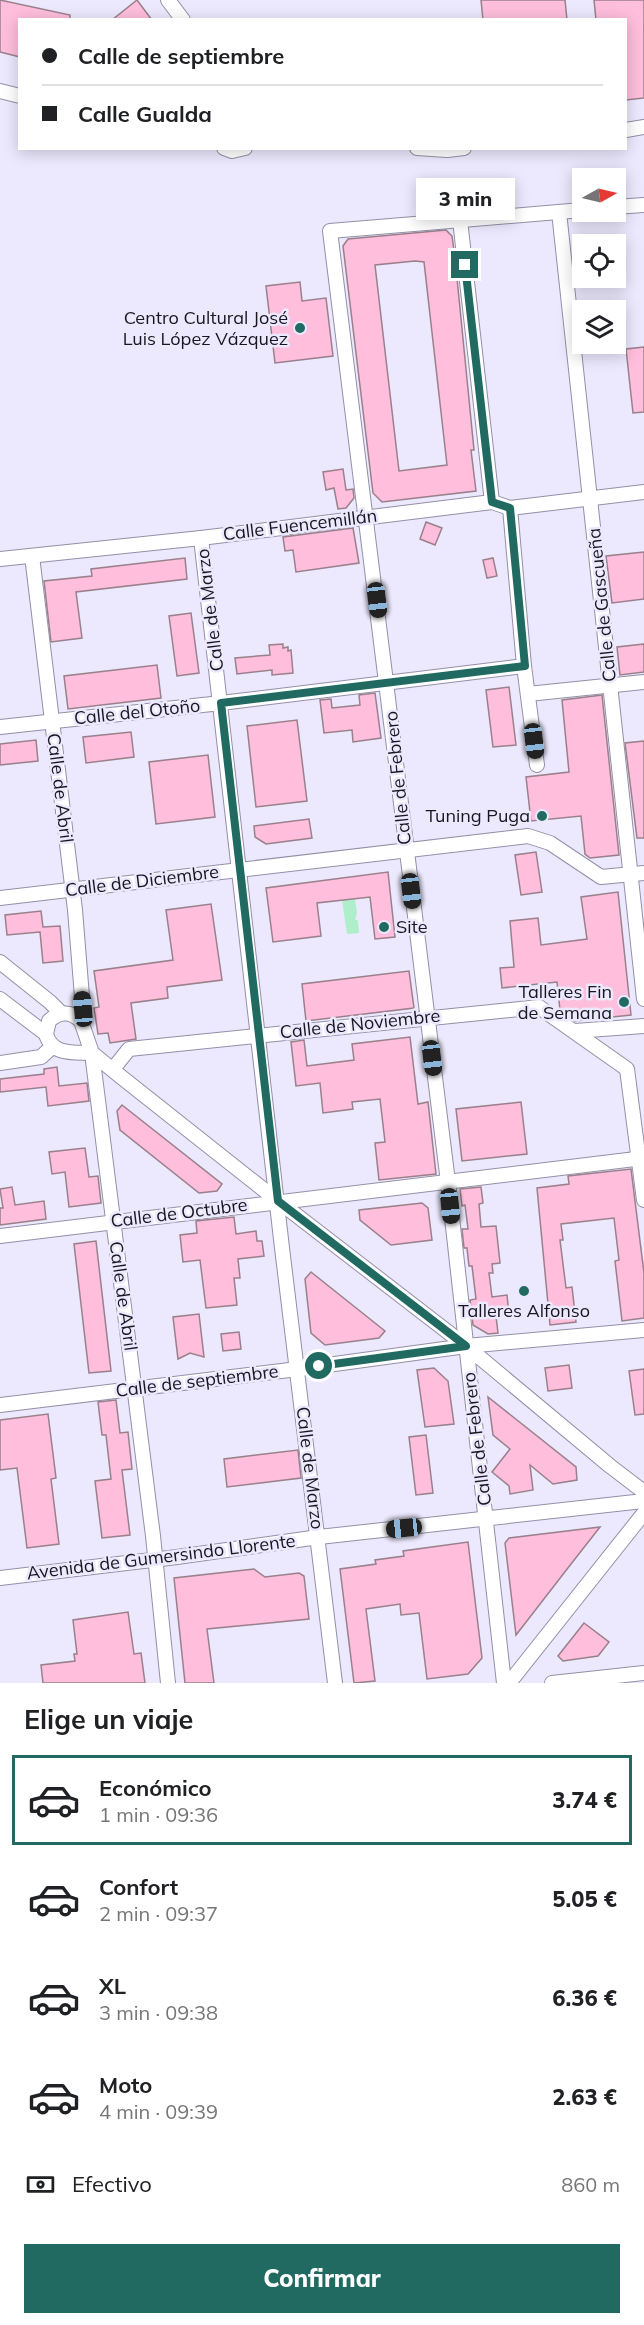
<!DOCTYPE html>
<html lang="es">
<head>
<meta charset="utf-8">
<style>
  body { margin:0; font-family:Mulish,sans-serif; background:#f6f6f6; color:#202124; height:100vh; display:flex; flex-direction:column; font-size:22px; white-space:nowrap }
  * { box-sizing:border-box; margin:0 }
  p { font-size:20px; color:#757577 }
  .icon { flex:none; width:33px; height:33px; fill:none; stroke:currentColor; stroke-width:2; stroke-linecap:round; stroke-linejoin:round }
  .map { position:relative; height:1683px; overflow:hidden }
  .side { display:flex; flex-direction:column; background:#fff; flex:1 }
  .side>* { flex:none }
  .hud { position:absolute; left:18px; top:18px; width:609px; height:132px; border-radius:0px; box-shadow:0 3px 15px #0003; display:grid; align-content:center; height:132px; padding:0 24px; background:#fff }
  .needle { width:39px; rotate:82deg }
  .fabs { position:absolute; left:572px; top:168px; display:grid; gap:12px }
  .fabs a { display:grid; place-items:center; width:54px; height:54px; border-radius:0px; background:#fff; box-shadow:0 3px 15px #0003; font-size:30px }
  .end { position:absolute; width:27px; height:27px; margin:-14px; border:8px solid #206a62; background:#fff; box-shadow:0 0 0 3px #fff }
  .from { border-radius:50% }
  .bubble { position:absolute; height:42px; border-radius:0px; background:#fff; box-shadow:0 3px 15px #0003; font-size:20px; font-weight:800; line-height:42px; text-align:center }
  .car { position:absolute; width:18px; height:36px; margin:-18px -9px; border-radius:8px; box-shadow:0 0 4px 2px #0007; background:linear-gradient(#222 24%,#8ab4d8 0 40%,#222 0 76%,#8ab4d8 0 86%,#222 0) }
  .hud b { display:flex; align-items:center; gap:21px; height:57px; font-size:22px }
  .hud b+b { border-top:2px solid #e0e0e0 }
  .hud i { width:15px; height:15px; background:#202124 }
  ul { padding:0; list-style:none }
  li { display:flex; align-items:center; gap:18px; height:90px; margin:0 12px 9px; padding:0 12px; border:3px solid transparent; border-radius:0px }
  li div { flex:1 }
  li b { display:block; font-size:22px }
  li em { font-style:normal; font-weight:800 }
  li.selected { border-color:#206a62 }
  li>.icon { width:54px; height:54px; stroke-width:1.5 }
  h2 { padding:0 24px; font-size:27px; line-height:72px }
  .pay { display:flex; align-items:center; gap:15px; height:66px; padding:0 24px; font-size:22px }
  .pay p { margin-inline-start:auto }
  .cta { display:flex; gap:12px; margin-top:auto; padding:12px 24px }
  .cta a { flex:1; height:69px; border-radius:0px; background:#206a62; color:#fff; font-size:24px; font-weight:800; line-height:69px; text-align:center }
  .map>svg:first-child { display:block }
  .green { fill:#afeecb }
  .building { fill:#febedc; stroke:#99808b; stroke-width:1.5; fill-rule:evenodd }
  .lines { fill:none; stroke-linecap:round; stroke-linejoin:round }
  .street-casing { stroke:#948fa7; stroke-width:16 }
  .street { stroke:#fff; stroke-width:14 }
  .route { stroke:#206a62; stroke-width:8 }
  .poi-dot { fill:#206a62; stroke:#ece8fd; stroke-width:2 }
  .labels { text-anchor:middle; stroke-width:5; stroke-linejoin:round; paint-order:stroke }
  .poi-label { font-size:18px; fill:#18161f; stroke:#ece8fd; text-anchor:end }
  .street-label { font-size:18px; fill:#18161f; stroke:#ece8fd }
</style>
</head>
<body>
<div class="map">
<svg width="644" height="1683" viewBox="0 0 644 1683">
  <rect width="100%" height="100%" fill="#ece8fd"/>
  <polygon class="green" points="355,899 357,913 355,919 358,921 359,933 347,934 342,900"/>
  <g class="building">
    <polygon points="0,0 70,15 70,20 20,20 20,57 0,52"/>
    <polygon points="137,0 152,20 112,20"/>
    <polygon points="481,0 565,0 567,20 483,20"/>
    <polygon points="594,0 644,0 644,98 626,100 626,20 596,20"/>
    <path d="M446,230L452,236L455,258L474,450H471L476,491L382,502L373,493L343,246L348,239ZM415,261L424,262L447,465L399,471L375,265Z"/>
    <polygon points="300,282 302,301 326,298 333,356 275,363 266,286"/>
    <polygon points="644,347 644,412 633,413 626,349"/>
    <polygon points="343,469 346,490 353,489 354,498 346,508 338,509 334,488 326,490 323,472"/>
    <polygon points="426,522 442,528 435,545 420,539"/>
    <polygon points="353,528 359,563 296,572 293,550 285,551 283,537"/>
    <polygon points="644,552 644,599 612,603 606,556"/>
    <polygon points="185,558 187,579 76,592 82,638 51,642 44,581 92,576 91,569"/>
    <polygon points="493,558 497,576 487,578 483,560"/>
    <polygon points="191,613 199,673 177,676 169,616"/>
    <polygon points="283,644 283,648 288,647 288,651 291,650 293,673 272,675 272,670 237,674 235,658 270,655 269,645"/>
    <polygon points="644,644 644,672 620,675 617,647"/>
    <polygon points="157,665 161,698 68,709 64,676"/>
    <polygon points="509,687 516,745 493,747 486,690"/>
    <polygon points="375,693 381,738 353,742 352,730 324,733 320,700 331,699 332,708 360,705 359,695"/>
    <polygon points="602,695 619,855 590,858 585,854 581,816 531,821 526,777 569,772 562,700"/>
    <polygon points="297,720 307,801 256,807 247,726"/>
    <polygon points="131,732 134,757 86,763 83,737"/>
    <polygon points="36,740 38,761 0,765 0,744"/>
    <polygon points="644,741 644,838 637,838 625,743"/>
    <polygon points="208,755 215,817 156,824 149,762"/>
    <polygon points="309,819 312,838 266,844 255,837 254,826"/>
    <polygon points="536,852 542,892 521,895 515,855"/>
    <polygon points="388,872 395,937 375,939 370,897 317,903 321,936 273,942 266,888"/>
    <polygon points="618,892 631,1015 575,1021 560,1010 557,982 502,988 500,968 514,967 510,921 538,918 541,945 587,939 581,897"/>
    <polygon points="211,904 222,980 167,987 168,998 131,1003 136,1039 110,1043 108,1033 98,1034 94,1008 99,1007 94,971 173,960 166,910"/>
    <polygon points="41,911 43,927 60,926 63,961 43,963 40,932 7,935 5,915"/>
    <polygon points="409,971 414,1008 306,1021 302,984"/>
    <polygon points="410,1037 418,1104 428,1102 436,1174 379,1180 375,1143 385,1142 380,1099 352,1102 353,1109 323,1113 320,1083 296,1086 291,1042 304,1040 307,1066 354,1060 352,1044"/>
    <polygon points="57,1067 59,1086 87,1083 89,1101 48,1106 46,1087 0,1092 0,1079 44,1074 44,1069"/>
    <polygon points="521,1102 527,1154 462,1161 456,1109"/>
    <polygon points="122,1105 222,1184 217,1191 199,1193 120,1130 117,1111"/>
    <polygon points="85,1148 89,1177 98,1176 101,1203 69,1207 65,1172 52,1174 49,1152"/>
    <polygon points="631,1169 644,1273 644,1318 622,1321 615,1261 619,1260 614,1218 561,1224 563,1240 560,1240 566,1288 572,1287 576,1322 550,1325 537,1188 569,1184 568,1176"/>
    <polygon points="12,1187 15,1205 44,1201 46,1219 0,1225 0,1208 3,1208 0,1189"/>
    <polygon points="481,1187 483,1203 479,1204 481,1227 496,1226 500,1263 492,1264 493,1273 489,1273 492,1297 507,1295 509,1314 496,1316 498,1333 488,1334 473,1325 470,1300 476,1299 472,1266 469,1266 467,1248 464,1248 462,1229 468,1229 465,1205 462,1206 460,1189"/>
    <polygon points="422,1203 428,1208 432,1240 391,1245 360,1220 359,1210"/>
    <polygon points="234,1217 236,1234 256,1231 257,1241 262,1241 264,1256 238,1259 240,1278 234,1278 237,1305 206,1308 200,1260 183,1262 180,1235 197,1233 196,1221"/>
    <polygon points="96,1241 111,1371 89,1373 74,1244"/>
    <polygon points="311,1272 385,1331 379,1338 325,1345 311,1333 305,1279"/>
    <polygon points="199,1314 204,1357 190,1353 178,1359 173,1317"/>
    <polygon points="239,1332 241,1349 223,1351 221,1334"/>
    <polygon points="569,1365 572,1388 548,1391 545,1368"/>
    <polygon points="434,1368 448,1381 454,1424 425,1427 417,1370"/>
    <polygon points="644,1369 644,1414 635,1415 629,1371"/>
    <polygon points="488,1397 576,1467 577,1480 553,1484 530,1465 533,1490 510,1494 509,1486 492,1472 510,1449 493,1435"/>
    <polygon points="116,1400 120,1433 128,1432 132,1469 122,1470 130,1535 102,1538 95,1481 111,1479 106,1435 102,1435 98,1402"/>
    <polygon points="48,1414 56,1478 51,1479 59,1544 27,1548 17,1468 0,1470 0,1420"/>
    <polygon points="426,1435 433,1493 416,1495 409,1437"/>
    <polygon points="298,1450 301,1478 227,1487 224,1459"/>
    <polygon points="600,1527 571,1564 516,1635 505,1543 509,1538"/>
    <polygon points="468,1542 482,1658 468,1674 427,1679 419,1613 401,1615 400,1604 366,1609 375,1681 354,1683 340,1569 376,1564 375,1560 404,1556 403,1551"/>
    <polygon points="254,1569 265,1577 299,1573 304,1576 309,1619 207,1629 214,1683 185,1683 174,1578"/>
    <polygon points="128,1612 134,1654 141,1653 145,1683 43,1683 41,1665 75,1661 74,1654 77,1654 73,1620"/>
    <polygon points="584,1623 609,1642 598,1656 563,1661 558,1656"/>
  </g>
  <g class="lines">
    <defs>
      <g id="street">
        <polyline points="168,0 183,20"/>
        <polyline points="0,91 20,96"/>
        <polyline points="626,130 644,127"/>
        <polyline points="224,148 232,151 245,148"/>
        <polyline points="417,148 447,150 464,148"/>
        <polyline points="615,207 644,205"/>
        <polyline points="559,212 644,999"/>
        <polyline points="460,220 492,502 510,508 644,492"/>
        <polyline points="510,508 524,666 537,765"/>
        <polyline points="201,538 282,1248 335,1683"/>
        <polyline points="32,556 75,910 83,1009 81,1021"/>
        <polyline points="0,559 201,538 492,502"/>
        <polyline points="528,694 644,682"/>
        <polyline points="0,727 221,703 524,666"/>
        <polyline points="0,898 528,836 550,843 601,877 644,873"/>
        <polyline points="0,962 50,1002 61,1013"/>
        <polyline points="0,999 46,1034"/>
        <polyline points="575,1031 644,1026"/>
        <path d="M92,1053C74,1052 52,1056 46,1034L49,1021C59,1011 71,1011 81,1021L92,1053L120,1076L278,1201L466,1346L610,1466L644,1492"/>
        <polyline points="92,1053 153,1536 168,1683"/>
        <polyline points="0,1063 41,1057 52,1047"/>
        <polyline points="113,1069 129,1049 539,1007 627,1069 644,1200"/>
        <polyline points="0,1236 644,1158"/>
        <polyline points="0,1405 298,1369 466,1346 644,1330"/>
        <polyline points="0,1578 177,1557 319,1537 644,1501"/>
        <polyline points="504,1683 448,1182 330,231 582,210"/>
        <polyline points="509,1683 644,1513"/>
        <polyline points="552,1683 644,1673"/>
      </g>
    </defs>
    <use href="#street" class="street-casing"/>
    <use href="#street" class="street"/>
  </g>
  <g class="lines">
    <polyline class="route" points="319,1366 466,1346 278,1201 221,703 525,666 510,508 492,502 465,265"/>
  </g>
  <g class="poi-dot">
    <circle cx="300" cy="328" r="6"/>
    <circle cx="542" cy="816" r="6"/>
    <circle cx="384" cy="927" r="6"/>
    <circle cx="624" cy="1002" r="6"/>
    <circle cx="524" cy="1291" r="6"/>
  </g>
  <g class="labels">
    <g class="poi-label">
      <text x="288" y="324">Centro Cultural José<tspan x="288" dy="21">Luis López Vázquez</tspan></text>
      <text x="530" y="822">Tuning Puga</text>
      <text x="396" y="933" text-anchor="start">Site</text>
      <text x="612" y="998">Talleres Fin<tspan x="612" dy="21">de Semana</tspan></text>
      <text x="524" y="1317" text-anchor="middle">Talleres Alfonso</text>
    </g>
    <g class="street-label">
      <text transform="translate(300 525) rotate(-7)" y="6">Calle Fuencemillán</text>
      <text transform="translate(602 605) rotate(-96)" y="6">Calle de Gascueña</text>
      <text transform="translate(210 610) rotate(-97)" y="6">Calle de Marzo</text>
      <text transform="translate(137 712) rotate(-6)" y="6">Calle del Otoño</text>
      <text transform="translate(398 778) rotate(-96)" y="6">Calle de Febrero</text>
      <text transform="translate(60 788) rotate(83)" y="6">Calle de Abril</text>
      <text transform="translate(142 881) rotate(-7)" y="6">Calle de Diciembre</text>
      <text transform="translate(360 1024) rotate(-6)" y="6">Calle de Noviembre</text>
      <text transform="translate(179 1213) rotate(-7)" y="6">Calle de Octubre</text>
      <text transform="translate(123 1296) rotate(82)" y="6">Calle de Abril</text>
      <text transform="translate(197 1381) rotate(-7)" y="6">Calle de septiembre</text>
      <text transform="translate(477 1439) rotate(-97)" y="6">Calle de Febrero</text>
      <text transform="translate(310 1468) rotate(83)" y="6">Calle de Marzo</text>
      <text transform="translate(161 1557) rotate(-7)" y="6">Avenida de Gumersindo Llorente</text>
    </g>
  </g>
</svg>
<div class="fabs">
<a><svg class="needle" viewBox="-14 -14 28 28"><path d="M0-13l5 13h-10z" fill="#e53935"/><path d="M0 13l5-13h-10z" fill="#757577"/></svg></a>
<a><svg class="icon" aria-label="locate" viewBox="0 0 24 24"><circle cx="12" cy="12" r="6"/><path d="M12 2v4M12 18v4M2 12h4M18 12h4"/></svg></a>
<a><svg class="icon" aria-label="layers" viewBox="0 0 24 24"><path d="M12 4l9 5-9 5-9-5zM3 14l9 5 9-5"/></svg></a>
</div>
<i class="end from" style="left:319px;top:1366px"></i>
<i class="end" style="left:465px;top:265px"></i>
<div class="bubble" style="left:416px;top:178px;width:99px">3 min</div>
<i class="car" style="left:377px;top:600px;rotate:173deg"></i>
<i class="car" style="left:534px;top:741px;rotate:173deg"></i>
<i class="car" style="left:411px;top:891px;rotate:173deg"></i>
<i class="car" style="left:83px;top:1009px;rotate:355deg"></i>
<i class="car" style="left:432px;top:1058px;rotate:173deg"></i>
<i class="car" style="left:450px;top:1206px;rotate:174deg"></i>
<i class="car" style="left:404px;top:1528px;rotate:264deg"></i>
<div class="hud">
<b><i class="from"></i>Calle de septiembre</b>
<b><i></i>Calle Gualda</b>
</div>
</div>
<section class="side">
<h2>Elige un viaje</h2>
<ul>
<li class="selected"><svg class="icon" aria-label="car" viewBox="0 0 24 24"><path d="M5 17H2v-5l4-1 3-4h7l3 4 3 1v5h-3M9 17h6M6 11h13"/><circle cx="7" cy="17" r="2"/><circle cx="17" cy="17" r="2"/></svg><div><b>Económico</b><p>1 min · 09:36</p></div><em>3.74 €</em></li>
<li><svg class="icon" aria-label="car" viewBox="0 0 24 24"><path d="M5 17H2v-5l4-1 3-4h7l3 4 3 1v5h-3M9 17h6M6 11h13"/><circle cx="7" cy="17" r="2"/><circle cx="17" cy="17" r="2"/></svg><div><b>Confort</b><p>2 min · 09:37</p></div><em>5.05 €</em></li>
<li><svg class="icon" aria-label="car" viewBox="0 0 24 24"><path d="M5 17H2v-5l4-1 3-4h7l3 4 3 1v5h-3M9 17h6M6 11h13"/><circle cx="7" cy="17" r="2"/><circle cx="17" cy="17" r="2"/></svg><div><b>XL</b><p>3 min · 09:38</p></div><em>6.36 €</em></li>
<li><svg class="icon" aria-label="car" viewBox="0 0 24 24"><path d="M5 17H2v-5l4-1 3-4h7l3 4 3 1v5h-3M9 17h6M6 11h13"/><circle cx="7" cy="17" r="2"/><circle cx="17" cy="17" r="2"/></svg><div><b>Moto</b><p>4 min · 09:39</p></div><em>2.63 €</em></li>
</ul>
<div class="pay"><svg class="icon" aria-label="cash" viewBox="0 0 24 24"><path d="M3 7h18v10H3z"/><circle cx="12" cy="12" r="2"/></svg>Efectivo<p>860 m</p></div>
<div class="cta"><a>Confirmar</a></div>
</section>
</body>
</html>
